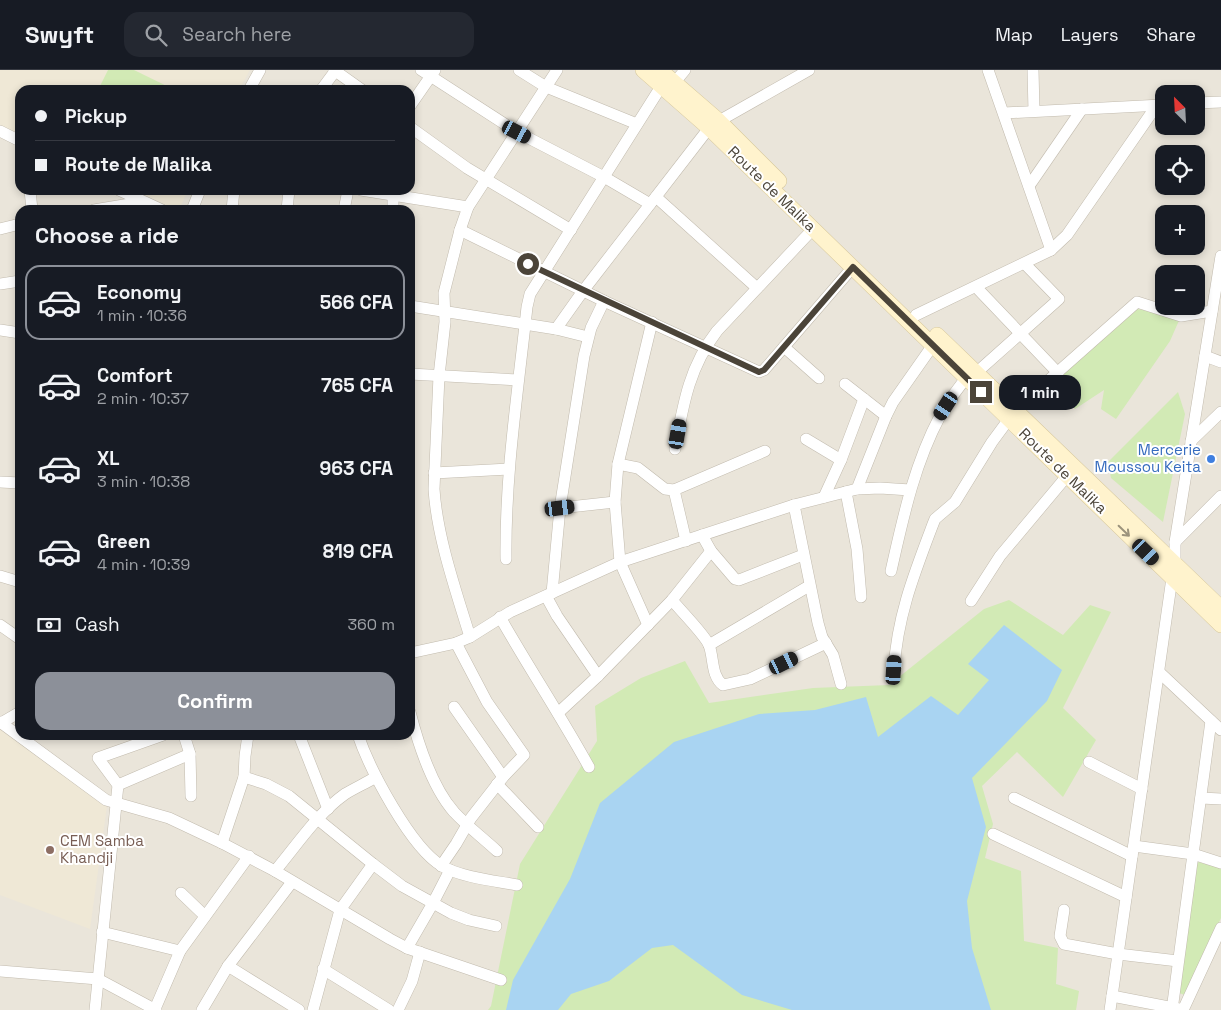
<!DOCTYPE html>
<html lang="en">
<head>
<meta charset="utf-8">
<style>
  body { margin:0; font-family:"Space Grotesk",sans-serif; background:#242831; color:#f1f3f6; height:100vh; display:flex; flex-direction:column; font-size:19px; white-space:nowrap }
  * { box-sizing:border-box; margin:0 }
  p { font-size:16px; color:#9ea1a6 }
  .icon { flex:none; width:28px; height:28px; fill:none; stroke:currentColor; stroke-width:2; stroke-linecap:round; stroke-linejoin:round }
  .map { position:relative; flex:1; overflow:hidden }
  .drawer { position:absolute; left:15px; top:135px; width:400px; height:535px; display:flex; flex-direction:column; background:#171b24; border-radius:15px; box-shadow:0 2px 8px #0003 }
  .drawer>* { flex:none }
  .banner { position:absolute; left:15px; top:15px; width:400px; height:110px; border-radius:15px; box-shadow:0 2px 8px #0003; display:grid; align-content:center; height:110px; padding:0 20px; background:#171b24 }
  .needle { width:32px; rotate:336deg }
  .fabs { position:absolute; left:1155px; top:15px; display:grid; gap:10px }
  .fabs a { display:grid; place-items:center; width:50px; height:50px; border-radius:10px; background:#171b24; box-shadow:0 2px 8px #0003; font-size:25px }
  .end { position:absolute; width:22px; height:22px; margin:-11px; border:6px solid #4b4439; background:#fff; box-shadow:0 0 0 2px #fff }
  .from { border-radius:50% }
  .bubble { position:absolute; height:35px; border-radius:15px; background:#171b24; box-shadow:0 2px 8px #0003; font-size:16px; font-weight:600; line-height:35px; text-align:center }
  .car { position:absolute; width:15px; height:30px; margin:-15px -8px; border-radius:6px; box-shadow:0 0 4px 1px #0007; background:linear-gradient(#222 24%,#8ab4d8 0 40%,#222 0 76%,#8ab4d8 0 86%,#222 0) }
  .banner b { display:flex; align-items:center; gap:18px; height:48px; font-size:19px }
  .banner b+b { border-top:1px solid #363941 }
  .banner i { width:12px; height:12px; background:#f1f3f6 }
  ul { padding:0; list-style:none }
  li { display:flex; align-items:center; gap:15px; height:75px; margin:0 10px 8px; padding:0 10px; border:2px solid transparent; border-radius:15px }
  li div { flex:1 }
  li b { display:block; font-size:19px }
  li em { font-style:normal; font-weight:600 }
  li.current { border-color:#8c9099 }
  li>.icon { width:45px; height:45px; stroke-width:1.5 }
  h2 { padding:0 20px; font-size:22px; line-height:60px }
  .pay { display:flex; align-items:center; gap:12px; height:55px; padding:0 20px; font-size:19px }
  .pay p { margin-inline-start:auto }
  .primary-button { display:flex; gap:10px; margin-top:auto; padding:10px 20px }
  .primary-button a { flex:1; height:58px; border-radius:15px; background:#8c9099; color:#fff; font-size:20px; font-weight:600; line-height:58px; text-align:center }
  header { display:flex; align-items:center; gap:30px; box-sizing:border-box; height:70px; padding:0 25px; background:#171b24; border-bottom:1px solid #363941 }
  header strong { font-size:24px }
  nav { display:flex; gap:28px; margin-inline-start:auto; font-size:18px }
  .search { width:350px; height:45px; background:#242831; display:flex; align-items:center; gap:12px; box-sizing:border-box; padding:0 18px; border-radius:15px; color:#9ea1a6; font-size:19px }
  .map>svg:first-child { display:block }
  .residential { fill:#eae5da; fill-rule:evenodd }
  .education { fill:#efe8d6 }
  .green { fill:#d2eab5 }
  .water { fill:#a9d4f2 }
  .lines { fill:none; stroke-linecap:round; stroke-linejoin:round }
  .minor-casing { stroke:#c2bbae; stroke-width:12 }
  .secondary-casing { stroke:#d6c79b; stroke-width:16 }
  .minor { stroke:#fff; stroke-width:11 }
  .secondary { stroke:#fff3cd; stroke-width:15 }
  .oneway { stroke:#9c937c }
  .route { stroke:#4b4439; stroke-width:6 }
  .shop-dot { fill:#3f7fe0; stroke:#fff; stroke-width:2 }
  .education-dot { fill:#8d6e63; stroke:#fff; stroke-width:2 }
  .labels { text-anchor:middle; stroke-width:4; stroke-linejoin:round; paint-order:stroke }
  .street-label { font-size:15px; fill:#4b4439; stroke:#fff }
  .shop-label { font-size:15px; fill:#366cbe; stroke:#fff; text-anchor:end }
  .education-label { font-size:15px; fill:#785e54; stroke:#fff; text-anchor:start }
</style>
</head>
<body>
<header>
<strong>Swyft</strong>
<div class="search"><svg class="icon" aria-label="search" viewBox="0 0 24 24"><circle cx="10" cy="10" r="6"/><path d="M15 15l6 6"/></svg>Search here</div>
<nav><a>Map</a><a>Layers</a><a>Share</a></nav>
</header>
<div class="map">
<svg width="1221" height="940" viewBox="0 0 1221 940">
  <rect width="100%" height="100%" fill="#f6f3ec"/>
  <path class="residential" d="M0,0H1221V940H0ZM20,20H410V120H20ZM1164,24H1196V56H1164ZM1164,84H1196V116H1164ZM20,140H410V665H20ZM1164,144H1196V176H1164ZM1164,204H1196V236H1164Z"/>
  <g class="education">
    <polygon points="0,0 250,0 239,20 20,20 20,65 0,55"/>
    <polygon points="135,120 188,120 179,140 176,140"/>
    <polygon points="0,657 107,736 90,859 0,825"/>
  </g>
  <g class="green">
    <polygon points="108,0 134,0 175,20 98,20"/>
    <polygon points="1131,238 1181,246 1170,271 1116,349 1101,339 1104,320 1075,339 1049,311"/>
    <polygon points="1178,322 1185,344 1163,452 1111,408 1108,392"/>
    <polygon points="1009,530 1063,565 1090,535 1111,542 1063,638 1096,670 1063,727 1017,682 982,716 993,754 985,788 1021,801 1024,871 1058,878 1056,914 1079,921 1076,940 488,940 491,936 520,794 597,671 595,636 641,608 685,591 709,633 813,618 889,615 984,539"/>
    <polygon points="1194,791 1221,798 1221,848 1185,925 1176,922"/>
  </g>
  <polygon class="water" points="1004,555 1062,600 1047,631 972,708 986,757 967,831 972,878 991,940 792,940 742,925 673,875 652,878 609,911 571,924 558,940 506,940 513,910 570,809 600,733 674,672 759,644 815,640 866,627 878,667 931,626 958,645 989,610 968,594"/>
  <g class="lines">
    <defs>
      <g id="minor">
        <polyline points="334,0 362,20"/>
        <polyline points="421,0 517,62 604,107 650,134"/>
        <polyline points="519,0 546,17 637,54"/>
        <polyline points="988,0 1051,180"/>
        <polyline points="1033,0 1034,41"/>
        <polyline points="675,12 685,0"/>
        <polyline points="249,20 260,0"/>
        <polyline points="321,20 336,0"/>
        <polyline points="1196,33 1221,32"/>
        <polyline points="410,36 435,0"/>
        <polyline points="1004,43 1162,35"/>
        <polyline points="719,51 809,0"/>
        <polyline points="410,57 467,98 571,160"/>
        <polyline points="0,61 20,71"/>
        <polyline points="1029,116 1082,39"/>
        <polyline points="30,120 32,140"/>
        <polyline points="119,120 162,140"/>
        <polyline points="361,120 468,137"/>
        <polyline points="656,127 757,218"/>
        <polyline points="94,140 142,132"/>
        <polyline points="192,140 200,120"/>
        <polyline points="232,140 234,120"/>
        <polyline points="287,140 289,120"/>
        <polyline points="344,140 348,120"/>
        <polyline points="393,140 393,125"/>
        <polyline points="0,159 20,154"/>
        <polyline points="460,160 604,231 759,302 764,300 853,197"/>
        <polyline points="0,214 20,211"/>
        <polyline points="976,217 1058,303"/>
        <polyline points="410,236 556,259 588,267"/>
        <polyline points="916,245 1051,180 1067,165 1157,35"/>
        <polyline points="556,259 583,221 709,58"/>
        <polyline points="0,260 20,263"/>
        <polyline points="784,277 819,308"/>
        <polyline points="1205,286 1221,292"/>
        <polyline points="976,303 1059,229 1025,194"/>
        <polyline points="410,304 518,310"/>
        <polyline points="845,314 886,346"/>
        <polyline points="1015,340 1137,232 1181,246 1212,241"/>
        <polyline points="806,369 841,390"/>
        <polyline points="1191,371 1221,342"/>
        <path d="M675,379C683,335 689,297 717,261L813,159"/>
        <polyline points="618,394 638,398 665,419 674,420 765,381"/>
        <polyline points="434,403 509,399"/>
        <polyline points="0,412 20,413"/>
        <polyline points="857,419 886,346 893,332 933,275"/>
        <polyline points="674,420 686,471"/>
        <polyline points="846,422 857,479 861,527"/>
        <polyline points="824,427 841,390 864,329"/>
        <polyline points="794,435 818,553 822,567 833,585 841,614"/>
        <polyline points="560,438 615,432"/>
        <polyline points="702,465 711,481 735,509 739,510 803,485"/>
        <polyline points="1175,472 1221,426"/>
        <path d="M506,489C505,404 518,321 527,237L530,224L662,15"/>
        <polyline points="1175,494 1175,472 1221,186"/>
        <path d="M891,501C903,448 914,395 940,346C947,332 957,320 966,308"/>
        <polyline points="0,506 20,512"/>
        <polyline points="552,523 560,438 584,286 591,258 604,231"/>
        <polyline points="546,526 557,546 598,606"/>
        <path d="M672,530C680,540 705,565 709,575C714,588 711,606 723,615L750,609L826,573"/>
        <polyline points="971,531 1000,486 1067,406"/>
        <path d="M500,547C529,598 561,646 589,697"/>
        <polyline points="0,555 20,569"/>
        <polyline points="648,555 620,492 615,432 618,394 652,252"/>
        <path d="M470,567C456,521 437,467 434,419L439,306L445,252L444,223L460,160L468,137L557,0"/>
        <polyline points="709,575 809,516"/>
        <polyline points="410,583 456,573 470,567 510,542 620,492 794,435 857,419 880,418 910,420"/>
        <path d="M894,600C897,547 914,504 933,454L935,449L955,432L992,372L1009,349"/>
        <polyline points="1159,602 1221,660"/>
        <polyline points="454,637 503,707"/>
        <path d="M410,642C418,673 432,717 454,742C467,756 483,768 497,781"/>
        <polyline points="558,643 598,606 672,530 711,481"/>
        <polyline points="0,652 106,730 169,748 222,773 275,801 390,869 407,878 501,910"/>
        <polyline points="1,653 20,642"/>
        <polyline points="184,665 190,684 191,726"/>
        <polyline points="299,665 328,739"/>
        <path d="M358,665C370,700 411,778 442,796C460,807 496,811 517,815"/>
        <polyline points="1089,692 1142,719"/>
        <polyline points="244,707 266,714 289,726 373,794 402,816 451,843 469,850 496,856"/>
        <polyline points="497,714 538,757"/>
        <polyline points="118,715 190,684"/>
        <polyline points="1014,728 1132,786"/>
        <polyline points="1201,728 1221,729"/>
        <polyline points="993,764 1126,827"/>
        <polyline points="222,773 244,707 245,686 248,665"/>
        <polyline points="1134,776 1193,784 1221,793"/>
        <polyline points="441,796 456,774 471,748 503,707 524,685 487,632 456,573"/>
        <path d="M275,801C297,775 317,744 345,724C355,718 366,713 376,707"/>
        <polyline points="181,823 205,846"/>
        <polyline points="1064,840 1060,866 1064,874 1118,884 1178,891"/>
        <polyline points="102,862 180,881"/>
        <polyline points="407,878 433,833 450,800"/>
        <polyline points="228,896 299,940"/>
        <polyline points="323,899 389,940"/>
        <polyline points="0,901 98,909 156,940"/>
        <polyline points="1112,926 1179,939"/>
        <polyline points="155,939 180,881 249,786"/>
        <polyline points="95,940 118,715 98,688 163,665"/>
        <polyline points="202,940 228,896 292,812"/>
        <polyline points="313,940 340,840 373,794"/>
        <polyline points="398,940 412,911 420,882"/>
        <polyline points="1110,940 1172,508"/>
        <polyline points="1172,940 1211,651"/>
        <polyline points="1183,940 1221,858"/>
      </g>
      <g id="secondary">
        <polyline points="643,0 709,58 1221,555"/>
        <polyline points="660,0 719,51 779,111"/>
        <polyline points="937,265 1221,538"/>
      </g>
    </defs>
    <use href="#minor" class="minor-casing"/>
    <use href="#secondary" class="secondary-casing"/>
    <use href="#minor" class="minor"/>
    <use href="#secondary" class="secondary"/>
  </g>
  <defs><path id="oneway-shaft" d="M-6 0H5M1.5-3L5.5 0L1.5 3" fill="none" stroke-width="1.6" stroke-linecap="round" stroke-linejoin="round" transform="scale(1.25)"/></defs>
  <use class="oneway" href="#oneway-shaft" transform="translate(1124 461) rotate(44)"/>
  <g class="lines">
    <polyline class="route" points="528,194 759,302 764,300 853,197 981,322"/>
  </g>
  <circle class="shop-dot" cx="1211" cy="389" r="5"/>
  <circle class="education-dot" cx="50" cy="780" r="5"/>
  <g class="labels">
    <g class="street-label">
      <text transform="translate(772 119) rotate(44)" y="5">Route de Malika</text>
      <text transform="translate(1063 401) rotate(44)" y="5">Route de Malika</text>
    </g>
    <g class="shop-label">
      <text x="1201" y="385">Mercerie<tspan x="1201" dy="17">Moussou Keita</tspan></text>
    </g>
    <g class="education-label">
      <text x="60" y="776">CEM Samba<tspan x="60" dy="17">Khandji</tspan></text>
    </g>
  </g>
</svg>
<div class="fabs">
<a><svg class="needle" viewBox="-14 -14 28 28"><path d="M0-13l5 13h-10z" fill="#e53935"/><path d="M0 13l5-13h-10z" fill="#9ea1a6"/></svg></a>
<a><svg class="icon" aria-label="locate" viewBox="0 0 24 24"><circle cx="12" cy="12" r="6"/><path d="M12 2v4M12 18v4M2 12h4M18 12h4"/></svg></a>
<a>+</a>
<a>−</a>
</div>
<i class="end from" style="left:528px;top:194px"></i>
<i class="end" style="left:981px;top:322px"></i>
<div class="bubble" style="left:999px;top:305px;width:82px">1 min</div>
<i class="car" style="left:517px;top:62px;rotate:117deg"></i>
<i class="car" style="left:946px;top:336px;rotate:213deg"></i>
<i class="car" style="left:678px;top:364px;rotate:10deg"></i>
<i class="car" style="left:560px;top:438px;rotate:83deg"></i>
<i class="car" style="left:1146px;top:482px;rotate:134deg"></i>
<i class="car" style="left:784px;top:593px;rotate:64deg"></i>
<i class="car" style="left:894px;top:600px;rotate:4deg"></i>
<div class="banner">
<b><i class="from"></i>Pickup</b>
<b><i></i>Route de Malika</b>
</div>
<section class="drawer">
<h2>Choose a ride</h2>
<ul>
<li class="current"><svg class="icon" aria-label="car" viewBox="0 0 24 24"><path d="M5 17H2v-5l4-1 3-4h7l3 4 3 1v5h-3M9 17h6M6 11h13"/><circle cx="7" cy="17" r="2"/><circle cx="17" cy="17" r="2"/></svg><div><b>Economy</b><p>1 min · 10:36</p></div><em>566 CFA</em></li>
<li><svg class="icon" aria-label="car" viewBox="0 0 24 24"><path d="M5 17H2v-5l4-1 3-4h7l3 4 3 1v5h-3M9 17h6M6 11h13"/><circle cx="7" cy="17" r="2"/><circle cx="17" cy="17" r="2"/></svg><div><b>Comfort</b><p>2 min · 10:37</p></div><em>765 CFA</em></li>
<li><svg class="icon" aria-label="car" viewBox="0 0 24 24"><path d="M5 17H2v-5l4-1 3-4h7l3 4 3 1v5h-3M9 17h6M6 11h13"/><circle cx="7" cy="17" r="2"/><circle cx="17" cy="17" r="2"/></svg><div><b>XL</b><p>3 min · 10:38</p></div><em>963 CFA</em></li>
<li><svg class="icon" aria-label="car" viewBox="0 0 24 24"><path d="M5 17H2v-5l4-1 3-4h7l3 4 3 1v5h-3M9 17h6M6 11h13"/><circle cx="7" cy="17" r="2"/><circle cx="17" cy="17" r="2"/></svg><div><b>Green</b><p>4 min · 10:39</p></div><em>819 CFA</em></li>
</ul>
<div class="pay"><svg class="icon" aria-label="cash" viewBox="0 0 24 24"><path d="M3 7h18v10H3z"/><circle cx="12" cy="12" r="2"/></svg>Cash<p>360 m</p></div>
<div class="primary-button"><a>Confirm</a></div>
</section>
</div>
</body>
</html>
